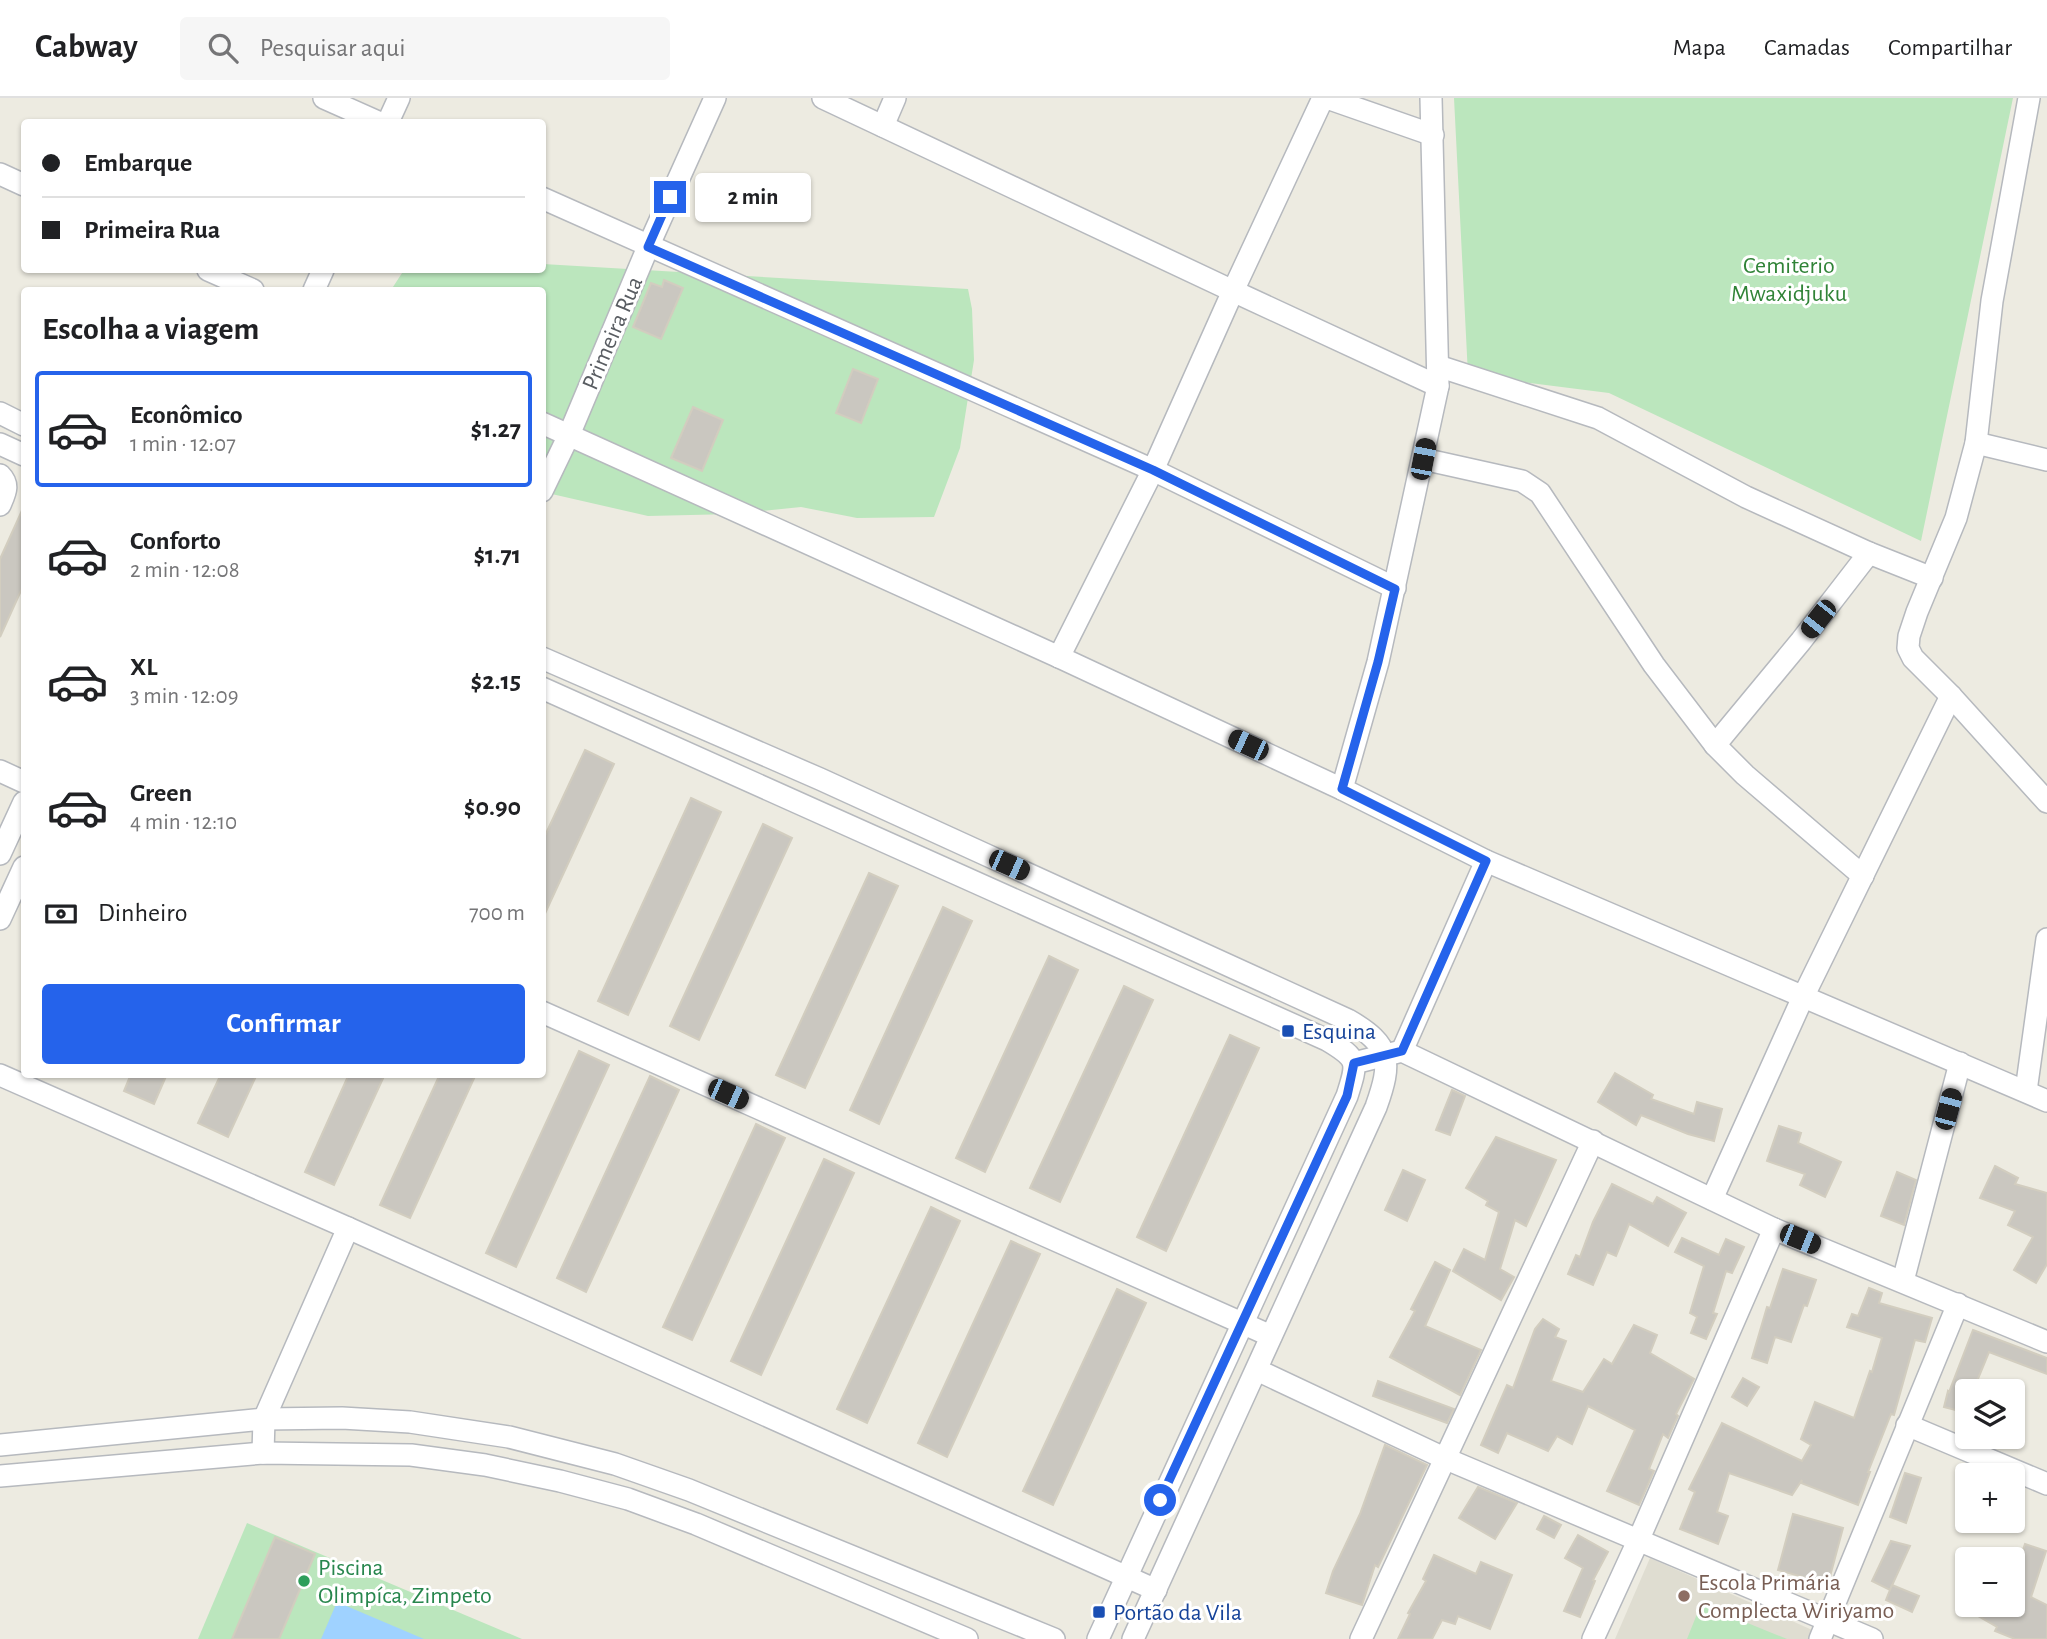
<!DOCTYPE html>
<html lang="pt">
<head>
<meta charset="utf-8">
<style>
  body { margin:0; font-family:"Alegreya Sans",sans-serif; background:#f6f6f6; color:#202124; height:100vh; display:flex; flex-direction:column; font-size:26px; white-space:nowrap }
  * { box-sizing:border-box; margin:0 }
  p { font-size:23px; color:#757577 }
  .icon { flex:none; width:38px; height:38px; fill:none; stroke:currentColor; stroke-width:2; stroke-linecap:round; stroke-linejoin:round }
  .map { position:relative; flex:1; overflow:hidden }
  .panel { position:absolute; left:21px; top:189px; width:525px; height:791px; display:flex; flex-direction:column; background:#fff; border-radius:7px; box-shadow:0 2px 5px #0004 }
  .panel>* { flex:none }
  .guide { position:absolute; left:21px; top:21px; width:525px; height:154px; border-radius:7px; box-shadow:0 2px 5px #0004; display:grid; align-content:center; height:154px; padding:0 21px; background:#fff }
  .buttons { position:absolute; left:1955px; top:1281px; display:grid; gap:14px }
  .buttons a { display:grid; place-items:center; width:70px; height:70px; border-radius:7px; background:#fff; box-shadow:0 2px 5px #0004; font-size:35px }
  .end { position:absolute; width:32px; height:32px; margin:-16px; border:9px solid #2563eb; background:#fff; box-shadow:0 0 0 4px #fff }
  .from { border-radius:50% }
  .bubble { position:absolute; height:49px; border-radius:7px; background:#fff; box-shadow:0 2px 5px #0004; font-size:23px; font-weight:700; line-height:49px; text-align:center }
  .car { position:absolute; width:21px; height:42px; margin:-21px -10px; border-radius:9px; box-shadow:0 0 5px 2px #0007; background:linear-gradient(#222 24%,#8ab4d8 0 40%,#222 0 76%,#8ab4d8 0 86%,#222 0) }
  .guide b { display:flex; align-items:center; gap:24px; height:66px; font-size:26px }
  .guide b+b { border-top:2px solid #e0e0e0 }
  .guide i { width:18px; height:18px; background:#202124 }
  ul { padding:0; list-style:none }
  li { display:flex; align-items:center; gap:21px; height:116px; margin:0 14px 10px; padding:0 7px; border:4px solid transparent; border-radius:7px }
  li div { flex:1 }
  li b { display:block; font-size:26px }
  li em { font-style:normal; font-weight:700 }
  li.selected { border-color:#2563eb }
  li>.icon { width:63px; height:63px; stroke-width:1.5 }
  h2 { padding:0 21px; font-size:32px; line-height:84px }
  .pay { display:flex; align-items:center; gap:18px; height:77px; padding:0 21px; font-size:26px }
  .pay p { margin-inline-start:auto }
  .action { display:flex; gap:14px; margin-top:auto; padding:14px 21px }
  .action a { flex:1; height:80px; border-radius:7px; background:#2563eb; color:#fff; font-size:28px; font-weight:700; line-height:80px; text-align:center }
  header { display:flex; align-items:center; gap:42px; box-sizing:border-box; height:98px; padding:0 35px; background:#fff; border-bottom:2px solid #e0e0e0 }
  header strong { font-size:33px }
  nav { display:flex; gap:38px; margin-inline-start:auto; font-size:24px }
  .search { width:490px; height:63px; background:#f6f6f6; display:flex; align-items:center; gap:18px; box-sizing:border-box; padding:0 24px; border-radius:7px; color:#757577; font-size:26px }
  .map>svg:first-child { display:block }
  .education { fill:#dfddd1 }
  .green { fill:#bbe6bd }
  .water { fill:#9fd2ff }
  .building { fill:#cac7c0; stroke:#d2cdbf; stroke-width:2 }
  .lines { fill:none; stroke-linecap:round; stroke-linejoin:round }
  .street-casing { stroke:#b6b9be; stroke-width:24 }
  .street { stroke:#fff; stroke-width:21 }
  .route { stroke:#2563eb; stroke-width:9 }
  .transit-dot { fill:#1a4fb4; stroke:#fff; stroke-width:2.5 }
  .leisure-dot { fill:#2e9e5b; stroke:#fff; stroke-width:2.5 }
  .education-dot { fill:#8d6e63; stroke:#fff; stroke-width:2.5 }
  .labels { text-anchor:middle; stroke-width:6; stroke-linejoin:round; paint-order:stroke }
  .park-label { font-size:24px; fill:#308337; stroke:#fff }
  .street-label { font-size:24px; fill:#595d62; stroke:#fff }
  .transit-label { font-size:24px; fill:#164399; stroke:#fff; text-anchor:start }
  .leisure-label { font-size:24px; fill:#27864d; stroke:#fff; text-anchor:start }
  .education-label { font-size:24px; fill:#785e54; stroke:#fff; text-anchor:start }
</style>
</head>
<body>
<header>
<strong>Cabway</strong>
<div class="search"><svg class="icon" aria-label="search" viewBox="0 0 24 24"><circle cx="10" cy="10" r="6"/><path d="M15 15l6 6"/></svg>Pesquisar aqui</div>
<nav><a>Mapa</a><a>Camadas</a><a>Compartilhar</a></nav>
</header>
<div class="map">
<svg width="2047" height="1541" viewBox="0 0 2047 1541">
  <rect width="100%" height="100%" fill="#edebe1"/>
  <polygon class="education" points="1650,1460 1819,1535 1817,1541 1615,1541"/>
  <g class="green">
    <polygon points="1454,0 2013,0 1921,443 1609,295 1468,277"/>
    <polygon points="543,166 968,191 972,211 974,262 960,350 934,419 857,420 801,409 733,416 648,418 543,394 542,192 391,192 404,172 542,172"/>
    <polygon points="247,1425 522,1541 198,1541"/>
    <polygon points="1701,1506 1787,1541 1687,1541"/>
  </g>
  <polygon class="water" points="337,1504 424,1541 321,1541"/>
  <g class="building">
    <polygon points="664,182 683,190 661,241 633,229 651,185 662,189"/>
    <polygon points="853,271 878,281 861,325 836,315"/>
    <polygon points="693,309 723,322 702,373 671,360"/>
    <polygon points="24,408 24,486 0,539 0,461"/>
    <polygon points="585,652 614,666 542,822 542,744"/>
    <polygon points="691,700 721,714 628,917 598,903"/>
    <polygon points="763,726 792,740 699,942 670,928"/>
    <polygon points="869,775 898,788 805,990 776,977"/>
    <polygon points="943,809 972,823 879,1026 850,1012"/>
    <polygon points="1049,858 1078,872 985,1074 956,1060"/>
    <polygon points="1124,888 1153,902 1060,1104 1030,1090"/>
    <polygon points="1230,937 1259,950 1166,1153 1137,1139"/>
    <polygon points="579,953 609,967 516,1169 486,1155"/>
    <polygon points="1615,975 1653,997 1651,1001 1694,1016 1697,1004 1722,1011 1714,1043 1688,1036 1641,1017 1636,1027 1598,1004"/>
    <polygon points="131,976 167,976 154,1006 124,993"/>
    <polygon points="221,976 257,976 228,1039 198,1025"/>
    <polygon points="349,976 385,976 334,1087 305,1074"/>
    <polygon points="440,976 476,976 410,1120 380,1107"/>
    <polygon points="650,978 679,992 586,1194 557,1180"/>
    <polygon points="1452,992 1465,998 1450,1037 1436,1032"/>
    <polygon points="756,1026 785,1040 692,1242 663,1229"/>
    <polygon points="1779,1028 1801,1035 1798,1045 1841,1064 1825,1099 1800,1087 1805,1076 1767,1063"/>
    <polygon points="1496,1039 1556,1062 1526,1128 1515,1122 1500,1171 1514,1179 1501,1202 1453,1173 1464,1151 1485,1162 1499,1114 1486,1107 1488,1103 1466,1090"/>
    <polygon points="824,1061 854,1075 761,1277 731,1263"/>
    <polygon points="1995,1068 2018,1080 2015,1086 2047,1095 2047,1166 2036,1185 2014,1172 2033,1139 2008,1127 2015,1113 1980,1100"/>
    <polygon points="1403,1072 1425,1082 1407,1123 1385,1112"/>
    <polygon points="1897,1074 1916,1082 1904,1127 1881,1118"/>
    <polygon points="1612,1086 1653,1106 1657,1099 1686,1115 1668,1148 1629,1126 1616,1158 1607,1154 1593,1187 1568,1176 1576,1157 1580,1159 1593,1124"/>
    <polygon points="931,1109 960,1123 867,1325 837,1311"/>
    <polygon points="1682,1140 1719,1157 1726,1141 1744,1149 1732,1175 1726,1173 1713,1215 1717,1216 1706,1241 1691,1235 1697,1219 1690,1215 1704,1168 1675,1154"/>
    <polygon points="1011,1143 1040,1156 947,1359 918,1345"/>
    <polygon points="1435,1164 1450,1172 1425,1228 1481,1252 1460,1297 1390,1259 1415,1213 1411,1211"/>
    <polygon points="1783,1171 1816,1182 1807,1208 1804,1207 1791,1244 1775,1239 1767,1265 1752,1260 1767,1209 1770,1210"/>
    <polygon points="1869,1190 1882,1195 1879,1205 1932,1220 1925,1244 1915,1242 1894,1317 1891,1316 1868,1374 1870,1374 1858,1407 1801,1385 1802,1382 1792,1397 1729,1375 1717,1414 1728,1418 1718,1446 1680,1431 1695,1394 1689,1391 1722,1325 1802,1363 1811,1347 1801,1341 1815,1304 1854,1320 1870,1273 1872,1274 1882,1240 1847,1229 1852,1216 1858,1218"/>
    <polygon points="1117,1191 1146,1205 1053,1407 1023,1393"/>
    <polygon points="1543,1221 1559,1231 1555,1239 1566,1243 1551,1283 1583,1294 1604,1261 1612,1266 1634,1227 1657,1237 1650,1255 1694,1281 1676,1316 1678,1318 1671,1333 1668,1340 1663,1336 1649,1371 1654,1373 1639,1407 1607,1393 1635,1332 1588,1308 1572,1346 1557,1338 1548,1353 1507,1335 1498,1355 1481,1347 1507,1287 1513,1290 1535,1231"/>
    <polygon points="1973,1232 2047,1260 2047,1276 1989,1254 1973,1293 1967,1293 1967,1315 1944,1309 1948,1293 1949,1294"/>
    <polygon points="1743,1280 1759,1289 1747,1308 1732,1299"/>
    <polygon points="1378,1283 1454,1311 1447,1325 1373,1298"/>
    <polygon points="1385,1347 1427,1367 1378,1469 1375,1467 1362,1507 1326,1495 1333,1473 1360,1416"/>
    <polygon points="1905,1375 1921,1380 1906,1425 1890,1419"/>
    <polygon points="1478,1389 1517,1405 1495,1441 1459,1420"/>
    <polygon points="1793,1416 1843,1430 1828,1486 1778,1472"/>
    <polygon points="1544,1418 1561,1427 1554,1440 1537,1431"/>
    <polygon points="1578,1437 1608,1454 1593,1482 1595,1483 1580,1519 1564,1513 1583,1470 1565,1460"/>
    <polygon points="275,1439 315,1456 279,1541 232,1541"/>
    <polygon points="1891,1443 1910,1448 1890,1492 1872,1483"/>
    <polygon points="2025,1446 2046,1453 2031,1499 2047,1507 2047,1541 2015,1541 1995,1533 1997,1529 1959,1507 1997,1507 2012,1513 2012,1464 2018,1466"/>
    <polygon points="1434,1457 1476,1476 1481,1464 1512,1477 1490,1531 1458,1518 1455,1526 1442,1522 1432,1541 1398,1541 1410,1516 1408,1515 1426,1483 1423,1481"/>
    <polygon points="1892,1487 1919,1498 1912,1514 1886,1502"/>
  </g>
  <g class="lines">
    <defs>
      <g id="street">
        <polyline points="324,0 378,24"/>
        <polyline points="823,0 1233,193 1153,372 1059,559"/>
        <polyline points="1323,0 1233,193 1438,288"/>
        <polyline points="1327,0 1433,37"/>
        <polyline points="1431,0 1438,288 1378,564 1342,691 1486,763 2047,1003"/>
        <polyline points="2029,0 1992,203 1976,345 1956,420 1917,514 1909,538 1908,550 1913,560 1951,598 2047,704"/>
        <polyline points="388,24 399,0"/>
        <polyline points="883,28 895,0"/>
        <polyline points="0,76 24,87"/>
        <polyline points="542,100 1153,372 1395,490"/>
        <polyline points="208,172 253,192"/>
        <polyline points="314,192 323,172"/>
        <polyline points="1438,268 1598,320 1746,399 1869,455 1932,480"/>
        <polyline points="0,315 24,327"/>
        <polyline points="542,325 1059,559 1342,691"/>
        <polyline points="1976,345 2047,362"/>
        <polyline points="0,346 24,357"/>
        <polyline points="1423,361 1522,383 1540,395 1654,567 1715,647 1745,677 1863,778"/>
        <path d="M0,377C10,387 5,395 0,407"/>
        <polyline points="542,393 569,337 648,149 715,0"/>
        <path d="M542,560L820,681L1348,922C1392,947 1392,964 1376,1009L1133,1541"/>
        <path d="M542,590L1327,942C1359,961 1358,964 1347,998L1098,1541"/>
        <polyline points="1715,647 1801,543 1869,455"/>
        <polyline points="0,673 24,684"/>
        <polyline points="0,756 24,704"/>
        <polyline points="0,821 24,769"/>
        <polyline points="542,914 1271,1238"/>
        <polyline points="1402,953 1486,763"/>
        <polyline points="1354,965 1402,953 1774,1131 2047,1244"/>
        <polyline points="0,977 348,1130 1156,1492"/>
        <polyline points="2026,993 2047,841"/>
        <polyline points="1712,1101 1803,899 1951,598"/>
        <polyline points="1903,1183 1960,965"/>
        <polyline points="1257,1272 1444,1360 1872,1541"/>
        <polyline points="1907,1327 2047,1386"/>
        <polyline points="0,1347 264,1321 342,1320 410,1324 509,1339 615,1366 689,1392 1054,1541"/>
        <polyline points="263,1355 264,1321 348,1130"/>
        <polyline points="0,1378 263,1355 411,1357 485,1367 560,1383 628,1401 696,1426 967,1541"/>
        <polyline points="1361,1541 1593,1043"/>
        <polyline points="1593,1541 1638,1443 1774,1131"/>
        <polyline points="1820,1541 1958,1206"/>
      </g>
    </defs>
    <use href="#street" class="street-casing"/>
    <use href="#street" class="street"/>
  </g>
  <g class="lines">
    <polyline class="route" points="670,99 648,149 1153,372 1395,491 1378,564 1342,691 1486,763 1402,953 1354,965 1347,998 1160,1402"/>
  </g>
  <g class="transit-dot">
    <rect x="1281" y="926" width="14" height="14" rx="3.5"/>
    <rect x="1092" y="1507" width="14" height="14" rx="3.5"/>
  </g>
  <circle class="leisure-dot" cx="304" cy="1483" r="7"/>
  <circle class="education-dot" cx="1684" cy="1498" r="7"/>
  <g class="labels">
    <g class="park-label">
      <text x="1789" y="175">Cemiterio<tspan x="1789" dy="28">Mwaxidjuku</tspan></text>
    </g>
    <g class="street-label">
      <text transform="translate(612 235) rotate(-67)" y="8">Primeira Rua</text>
    </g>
    <g class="transit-label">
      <text x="1302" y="941">Esquina</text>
      <text x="1113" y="1522">Portão da Vila</text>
    </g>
    <g class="leisure-label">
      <text x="318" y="1477">Piscina<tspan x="318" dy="28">Olimpíca, Zimpeto</tspan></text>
    </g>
    <g class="education-label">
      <text x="1698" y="1492">Escola Primária<tspan x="1698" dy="28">Complecta Wiriyamo</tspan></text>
    </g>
  </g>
</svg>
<div class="buttons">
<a><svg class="icon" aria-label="layers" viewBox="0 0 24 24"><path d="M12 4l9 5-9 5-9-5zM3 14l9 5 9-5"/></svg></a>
<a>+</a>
<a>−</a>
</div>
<i class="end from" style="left:1160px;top:1402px"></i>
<i class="end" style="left:670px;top:99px"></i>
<div class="bubble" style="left:695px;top:75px;width:116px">2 min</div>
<i class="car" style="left:1423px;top:361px;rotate:11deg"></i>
<i class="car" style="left:1818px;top:521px;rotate:218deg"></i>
<i class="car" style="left:1248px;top:647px;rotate:295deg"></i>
<i class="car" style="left:1009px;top:767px;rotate:114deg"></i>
<i class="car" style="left:728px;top:996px;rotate:114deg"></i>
<i class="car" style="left:1948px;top:1011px;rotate:15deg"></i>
<i class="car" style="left:1800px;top:1141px;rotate:112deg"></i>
<div class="guide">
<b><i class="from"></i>Embarque</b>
<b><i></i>Primeira Rua</b>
</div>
<section class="panel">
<h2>Escolha a viagem</h2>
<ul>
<li class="selected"><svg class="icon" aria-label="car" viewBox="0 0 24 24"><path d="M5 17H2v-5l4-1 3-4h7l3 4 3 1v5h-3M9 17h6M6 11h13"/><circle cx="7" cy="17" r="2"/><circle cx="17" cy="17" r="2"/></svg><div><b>Econômico</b><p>1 min · 12:07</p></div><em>$1.27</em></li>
<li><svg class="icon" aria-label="car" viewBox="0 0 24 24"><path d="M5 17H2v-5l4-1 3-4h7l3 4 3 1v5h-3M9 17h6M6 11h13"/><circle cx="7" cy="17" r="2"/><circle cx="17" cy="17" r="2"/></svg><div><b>Conforto</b><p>2 min · 12:08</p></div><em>$1.71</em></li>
<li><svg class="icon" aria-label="car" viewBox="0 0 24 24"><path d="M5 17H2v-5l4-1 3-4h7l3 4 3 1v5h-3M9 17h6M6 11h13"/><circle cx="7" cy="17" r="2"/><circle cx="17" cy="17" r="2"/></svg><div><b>XL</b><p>3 min · 12:09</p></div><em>$2.15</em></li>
<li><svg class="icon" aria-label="car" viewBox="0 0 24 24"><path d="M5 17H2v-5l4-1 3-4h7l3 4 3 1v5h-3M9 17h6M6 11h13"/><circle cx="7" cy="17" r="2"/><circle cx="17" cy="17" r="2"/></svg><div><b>Green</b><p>4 min · 12:10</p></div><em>$0.90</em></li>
</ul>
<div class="pay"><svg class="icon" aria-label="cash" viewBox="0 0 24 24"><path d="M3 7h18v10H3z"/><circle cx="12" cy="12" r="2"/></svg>Dinheiro<p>700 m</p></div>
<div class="action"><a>Confirmar</a></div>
</section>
</div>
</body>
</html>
